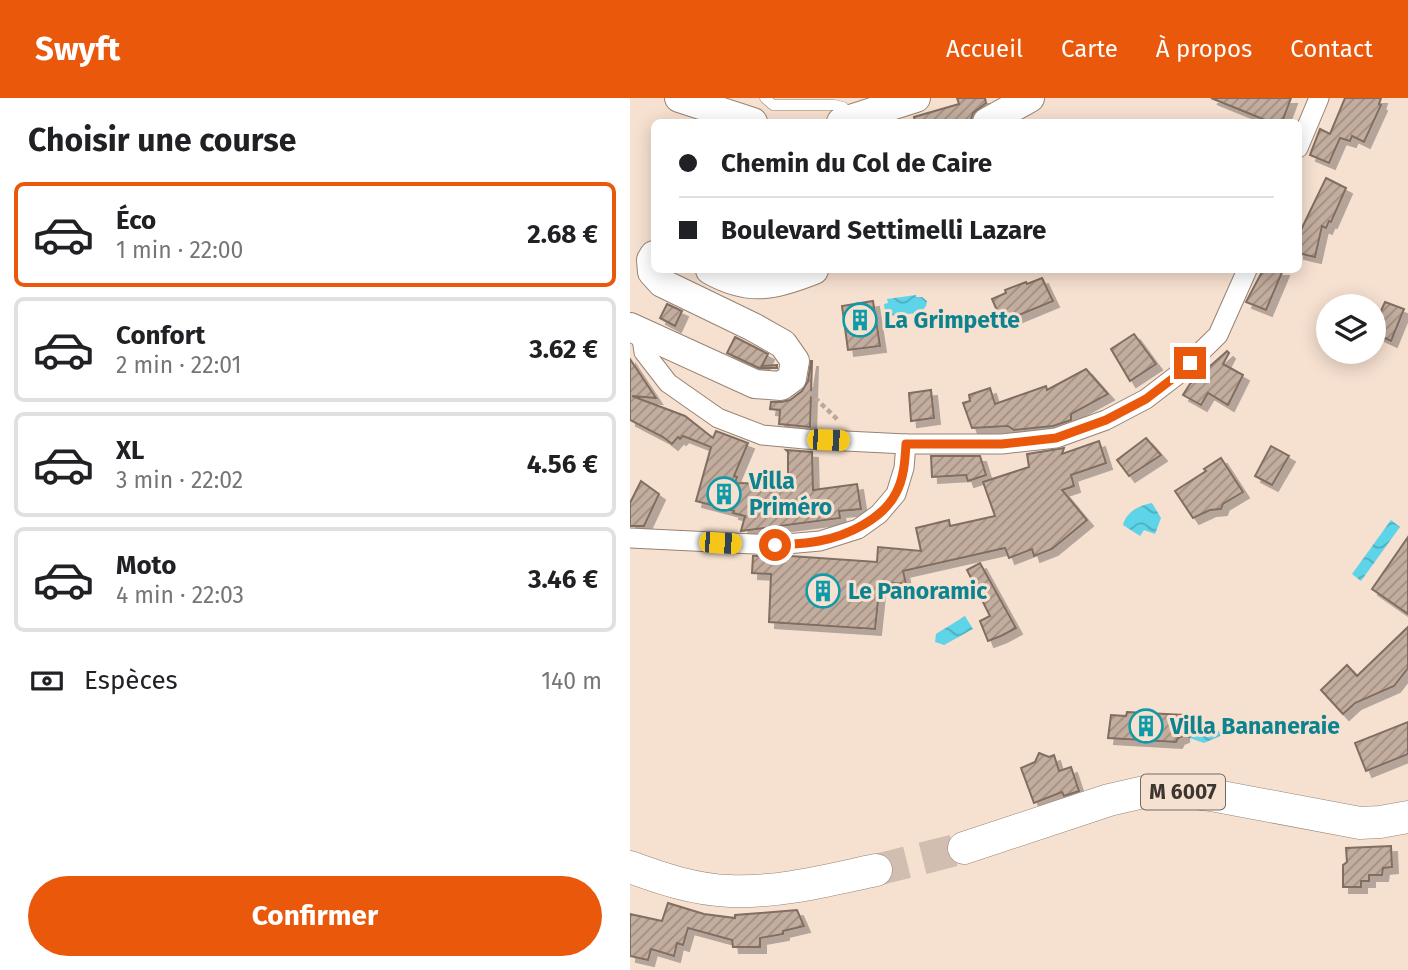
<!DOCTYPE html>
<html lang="fr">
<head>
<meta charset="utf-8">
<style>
  body { margin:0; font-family:"Fira Sans",sans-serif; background:#f2f2f2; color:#202124; height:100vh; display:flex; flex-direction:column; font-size:26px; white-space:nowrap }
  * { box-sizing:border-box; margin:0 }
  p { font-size:23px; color:#757577 }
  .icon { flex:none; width:38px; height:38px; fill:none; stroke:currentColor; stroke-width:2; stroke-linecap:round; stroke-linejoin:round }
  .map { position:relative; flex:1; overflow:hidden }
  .sheet { display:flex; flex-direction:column; background:#fff; width:630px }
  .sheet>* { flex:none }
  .guide { position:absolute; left:21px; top:21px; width:651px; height:154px; border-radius:10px; box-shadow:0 4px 18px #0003; display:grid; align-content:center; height:154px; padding:0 28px; background:#fff }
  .buttons { position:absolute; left:686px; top:196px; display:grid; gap:14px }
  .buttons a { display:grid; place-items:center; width:70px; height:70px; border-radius:50%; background:#fff; box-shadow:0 4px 18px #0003; font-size:35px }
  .end { position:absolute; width:32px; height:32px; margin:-16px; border:9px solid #ea580c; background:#fff; box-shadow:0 0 0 4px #fff }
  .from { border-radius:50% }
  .car { position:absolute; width:21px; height:42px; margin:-21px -10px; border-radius:9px; box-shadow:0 0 5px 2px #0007; background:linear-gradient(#f5c518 24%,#345 0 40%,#f5c518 0 76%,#345 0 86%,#f5c518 0) }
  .guide b { display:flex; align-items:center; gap:24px; height:66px; font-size:26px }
  .guide b+b { border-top:2px solid #e0e0e0 }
  .guide i { width:18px; height:18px; background:#202124 }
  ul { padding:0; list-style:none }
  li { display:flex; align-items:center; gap:21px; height:105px; margin:0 14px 10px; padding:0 14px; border:4px solid #e0e0e0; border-radius:10px }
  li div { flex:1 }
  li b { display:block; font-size:26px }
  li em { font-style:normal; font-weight:700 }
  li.selected { border-color:#ea580c }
  li>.icon { width:63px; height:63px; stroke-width:1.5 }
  h2 { padding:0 28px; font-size:32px; line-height:84px }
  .pay { display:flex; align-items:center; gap:18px; height:77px; padding:0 28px; font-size:26px }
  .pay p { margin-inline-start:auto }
  .primary-button { display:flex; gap:14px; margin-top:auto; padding:14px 28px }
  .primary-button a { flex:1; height:80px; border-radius:42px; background:#ea580c; color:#fff; font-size:28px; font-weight:700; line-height:80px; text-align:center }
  header { display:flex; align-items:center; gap:42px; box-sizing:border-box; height:98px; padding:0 35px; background:#ea580c; color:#fff }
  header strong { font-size:33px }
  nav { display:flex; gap:38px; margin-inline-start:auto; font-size:24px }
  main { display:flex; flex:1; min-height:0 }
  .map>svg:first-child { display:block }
  .water { fill:url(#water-waves) }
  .building { fill:url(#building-hatch); stroke:#826e61; stroke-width:2; filter:url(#shadow) }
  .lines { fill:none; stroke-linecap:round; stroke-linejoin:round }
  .primary-tunnel { stroke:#d1beb0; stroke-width:32; stroke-dasharray:32 16; stroke-linecap:butt }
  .lane-casing { stroke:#968374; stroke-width:11 }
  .street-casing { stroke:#968374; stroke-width:21 }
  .secondary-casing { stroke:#968374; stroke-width:30 }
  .primary-casing { stroke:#968374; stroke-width:33 }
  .path { stroke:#b9a89b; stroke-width:4.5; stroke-dasharray:5 3.5; stroke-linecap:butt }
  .lane { stroke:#fff; stroke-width:10 }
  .street { stroke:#fff; stroke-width:19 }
  .secondary { stroke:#fff; stroke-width:28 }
  .primary { stroke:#fff; stroke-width:32 }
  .route { stroke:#ea580c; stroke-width:9 }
  .labels { text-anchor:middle; stroke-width:6; stroke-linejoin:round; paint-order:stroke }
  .shield { fill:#f6e0d0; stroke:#74685f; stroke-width:2 }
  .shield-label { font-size:21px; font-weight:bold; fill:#3d352f }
  .culture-label { font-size:23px; font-weight:bold; fill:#0d838f; stroke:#f6e0d0; text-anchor:start }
</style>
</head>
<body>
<header>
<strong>Swyft</strong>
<nav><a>Accueil</a><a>Carte</a><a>À propos</a><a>Contact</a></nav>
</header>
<main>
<section class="sheet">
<h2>Choisir une course</h2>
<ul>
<li class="selected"><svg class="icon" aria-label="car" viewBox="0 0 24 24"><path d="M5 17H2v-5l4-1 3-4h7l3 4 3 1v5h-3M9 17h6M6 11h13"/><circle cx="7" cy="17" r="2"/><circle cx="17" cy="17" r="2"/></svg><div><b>Éco</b><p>1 min · 22:00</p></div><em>2.68 €</em></li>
<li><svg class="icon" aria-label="car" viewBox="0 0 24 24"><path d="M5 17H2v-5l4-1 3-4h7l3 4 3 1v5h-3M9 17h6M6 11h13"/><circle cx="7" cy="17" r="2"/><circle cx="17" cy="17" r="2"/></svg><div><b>Confort</b><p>2 min · 22:01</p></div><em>3.62 €</em></li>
<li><svg class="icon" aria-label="car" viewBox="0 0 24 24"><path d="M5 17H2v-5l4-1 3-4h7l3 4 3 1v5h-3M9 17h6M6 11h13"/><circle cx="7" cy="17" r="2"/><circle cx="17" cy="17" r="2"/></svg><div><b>XL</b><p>3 min · 22:02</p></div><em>4.56 €</em></li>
<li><svg class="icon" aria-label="car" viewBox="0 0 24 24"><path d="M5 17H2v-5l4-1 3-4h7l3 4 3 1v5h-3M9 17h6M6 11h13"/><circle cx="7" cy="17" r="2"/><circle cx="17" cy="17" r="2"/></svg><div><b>Moto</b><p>4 min · 22:03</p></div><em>3.46 €</em></li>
</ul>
<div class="pay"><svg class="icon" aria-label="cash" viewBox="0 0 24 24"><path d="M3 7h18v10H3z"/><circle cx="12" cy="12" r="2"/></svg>Espèces<p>140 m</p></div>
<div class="primary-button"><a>Confirmer</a></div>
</section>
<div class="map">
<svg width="778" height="872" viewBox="0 0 778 872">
  <defs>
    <pattern id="water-waves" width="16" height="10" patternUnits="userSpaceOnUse" patternTransform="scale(1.75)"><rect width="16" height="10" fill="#5ed4e9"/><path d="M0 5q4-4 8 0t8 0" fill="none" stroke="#4fadbd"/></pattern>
    <pattern id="building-hatch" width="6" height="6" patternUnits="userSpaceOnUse" patternTransform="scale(1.75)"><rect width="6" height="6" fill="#c3ad9f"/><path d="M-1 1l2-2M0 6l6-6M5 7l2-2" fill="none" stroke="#a08e82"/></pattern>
    <filter id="shadow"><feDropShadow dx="6" dy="6" stdDeviation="0" flood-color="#0004"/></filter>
  </defs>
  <rect width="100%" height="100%" fill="#f6e0d0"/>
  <g class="water">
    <polygon points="286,197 286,199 292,199 297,203 296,208 292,213 288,213 288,215 259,218 258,214 255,215 254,206 258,205 257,201"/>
    <path d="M522,405L531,420L525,436L514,432L510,438L493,427C496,414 510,407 522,405Z"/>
    <polygon points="761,422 770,429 731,483 722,476"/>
    <polygon points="335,518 343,531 314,547 305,544 306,536"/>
    <polygon points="586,623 586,631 590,634 590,638 574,645 557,639 557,628"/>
  </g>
  <g class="building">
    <polygon points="327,0 355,0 356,5 343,15 340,24 285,24 284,19 329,6"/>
    <polygon points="581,0 661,0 652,24 640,24"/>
    <polygon points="715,0 751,0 749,6 751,7 734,44 722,38 720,43 710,40 699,65 680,57 690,31 700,36"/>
    <polygon points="696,80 716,90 701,124 699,123 696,130 692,128 685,159 668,155 668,138"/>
    <polygon points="633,172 653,172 636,212 616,204"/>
    <polygon points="412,180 423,203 372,224 362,201 376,195 375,192 396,184 397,186"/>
    <polygon points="243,203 250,248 218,252 212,208"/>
    <polygon points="755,204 774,211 761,243 744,235 744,228"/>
    <polygon points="37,206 52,213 45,228 30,220"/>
    <polygon points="504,236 526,266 500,283 481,251"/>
    <polygon points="105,239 138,256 132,268 147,267 147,270 129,270 97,255"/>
    <polygon points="597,253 599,255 593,266 613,277 598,307 578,295 571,307 553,297 560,286"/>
    <polygon points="0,261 26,300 2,298 55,318 83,340 86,333 118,345 104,378 107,379 105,385 158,386 158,354 156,352 182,354 183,392 227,386 231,411 209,413 210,420 111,433 115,418 103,415 104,413 66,403 81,349 53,338 50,341 48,339 42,346 33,339 0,322"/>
    <polygon points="181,263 182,263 180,329 149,326 150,312 140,311 141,304 151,304 160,302 172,293 178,283"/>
    <polygon points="456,271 478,296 441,316 441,322 423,328 384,332 378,328 342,330 333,305 340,303 339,297 360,290 365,306 416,288 417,292"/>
    <polygon points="301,292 304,320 281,323 279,295"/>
    <polygon points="516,340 531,357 499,378 487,362"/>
    <polygon points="469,343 476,365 441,377 444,388 432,392 457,422 422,451 404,458 402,451 379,460 375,450 273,473 276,486 250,484 245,531 139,524 141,476 122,475 123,458 160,458 247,464 248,449 291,453 286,430 319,422 320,428 365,418 353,384 399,369 397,356 434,350 432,356"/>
    <polygon points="641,348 659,358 642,387 625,378"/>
    <polygon points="301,358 350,358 356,377 338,383 336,377 302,379"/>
    <polygon points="591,360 613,394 593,406 591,411 580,412 563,420 545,393 576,373 574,371"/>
    <polygon points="11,383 29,396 14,428 0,428 0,405"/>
    <polygon points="778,439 778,516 742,491"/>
    <polygon points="350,465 386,530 371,538 358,543 350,523 360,518 337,472"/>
    <polygon points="778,529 778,570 764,588 725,605 713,616 691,592 717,567 727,578"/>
    <polygon points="497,614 554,617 553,638 548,640 546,644 478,640 481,617 496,618"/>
    <polygon points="778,624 778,656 736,673 725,645"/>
    <polygon points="409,655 419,659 424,657 429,673 441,669 449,693 434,698 432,694 404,705 391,670 405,664"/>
    <polygon points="761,748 762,769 753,770 752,777 739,777 739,783 731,783 731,789 713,789 713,767 717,764 716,750"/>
    <polygon points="38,805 74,816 105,820 105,817 167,812 174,828 153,833 153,836 130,840 130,849 103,849 102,842 58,830 53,847 47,845 44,858 21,851 18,862 0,858 0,816 32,823"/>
  </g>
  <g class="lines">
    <polyline class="primary-tunnel" points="246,772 334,750"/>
    <defs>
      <polyline id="lane" points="135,0 143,7 204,7 213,9 218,17"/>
      <g id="street">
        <polyline points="668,50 689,0"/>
        <polyline points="11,234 14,254 38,285 88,320 132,337 175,341 276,346 372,346 426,340 476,322 516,301 546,278 588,237 617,172"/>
        <polyline points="0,440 145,447 190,443 228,431 249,416 266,396 274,370 276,346"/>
      </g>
      <g id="secondary">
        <polyline points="49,0 123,24"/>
        <polyline points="211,24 286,0"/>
        <polyline points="357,24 400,0"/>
        <path d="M80,172C119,194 144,188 184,172"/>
        <polyline points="0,229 125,286 151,288 162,280 165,263 153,246 123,229 32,185 22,174 21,162 24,157"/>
      </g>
      <g id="primary">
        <polyline points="334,750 479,702 514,694 547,693 581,697 730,725 750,724 778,719"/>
        <path d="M0,769C32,781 66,792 100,793C150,795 198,782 246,772"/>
      </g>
    </defs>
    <use href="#lane" class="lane-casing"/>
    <use href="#street" class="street-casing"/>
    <use href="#secondary" class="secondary-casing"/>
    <use href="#primary" class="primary-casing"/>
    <polyline class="path" points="179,294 208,322"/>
    <use href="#lane" class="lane"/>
    <use href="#street" class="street"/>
    <use href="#secondary" class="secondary"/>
    <use href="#primary" class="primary"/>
  </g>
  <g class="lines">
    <path class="route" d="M145,447C160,446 175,446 189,443C217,438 253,421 266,395C274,380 275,363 276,346H372L426,340L476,322L516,301L546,278L560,265"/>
  </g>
  <defs>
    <symbol id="building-ring" viewBox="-11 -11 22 22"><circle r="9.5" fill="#f6e0d0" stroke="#0f9aa8" stroke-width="1.5"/><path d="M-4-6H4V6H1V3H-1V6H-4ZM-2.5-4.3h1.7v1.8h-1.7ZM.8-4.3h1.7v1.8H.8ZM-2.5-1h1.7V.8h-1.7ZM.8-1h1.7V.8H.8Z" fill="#0f9aa8"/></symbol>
  </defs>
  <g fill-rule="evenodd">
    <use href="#building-ring" x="211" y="203" width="38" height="38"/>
    <use href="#building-ring" x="75" y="377" width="38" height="38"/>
    <use href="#building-ring" x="174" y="474" width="38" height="38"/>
    <use href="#building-ring" x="497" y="609" width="38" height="38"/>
  </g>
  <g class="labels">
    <rect class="shield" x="511" y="676.5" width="84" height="35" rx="5"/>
    <g class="shield-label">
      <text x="553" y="701">M 6007</text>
    </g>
    <g class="culture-label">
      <text x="254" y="230">La Grimpette</text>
      <text x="119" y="391">Villa<tspan x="119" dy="26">Priméro</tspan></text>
      <text x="218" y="501">Le Panoramic</text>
      <text x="540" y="636">Villa Bananeraie</text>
    </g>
  </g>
</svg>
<div class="buttons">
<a><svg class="icon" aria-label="layers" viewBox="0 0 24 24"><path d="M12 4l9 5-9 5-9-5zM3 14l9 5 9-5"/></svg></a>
</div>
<i class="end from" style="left:145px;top:447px"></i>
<i class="end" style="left:560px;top:265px"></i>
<i class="car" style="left:198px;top:342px;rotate:92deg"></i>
<i class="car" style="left:90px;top:445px;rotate:93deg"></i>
<div class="guide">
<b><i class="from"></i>Chemin du Col de Caire</b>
<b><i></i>Boulevard Settimelli Lazare</b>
</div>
</div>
</main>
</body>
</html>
